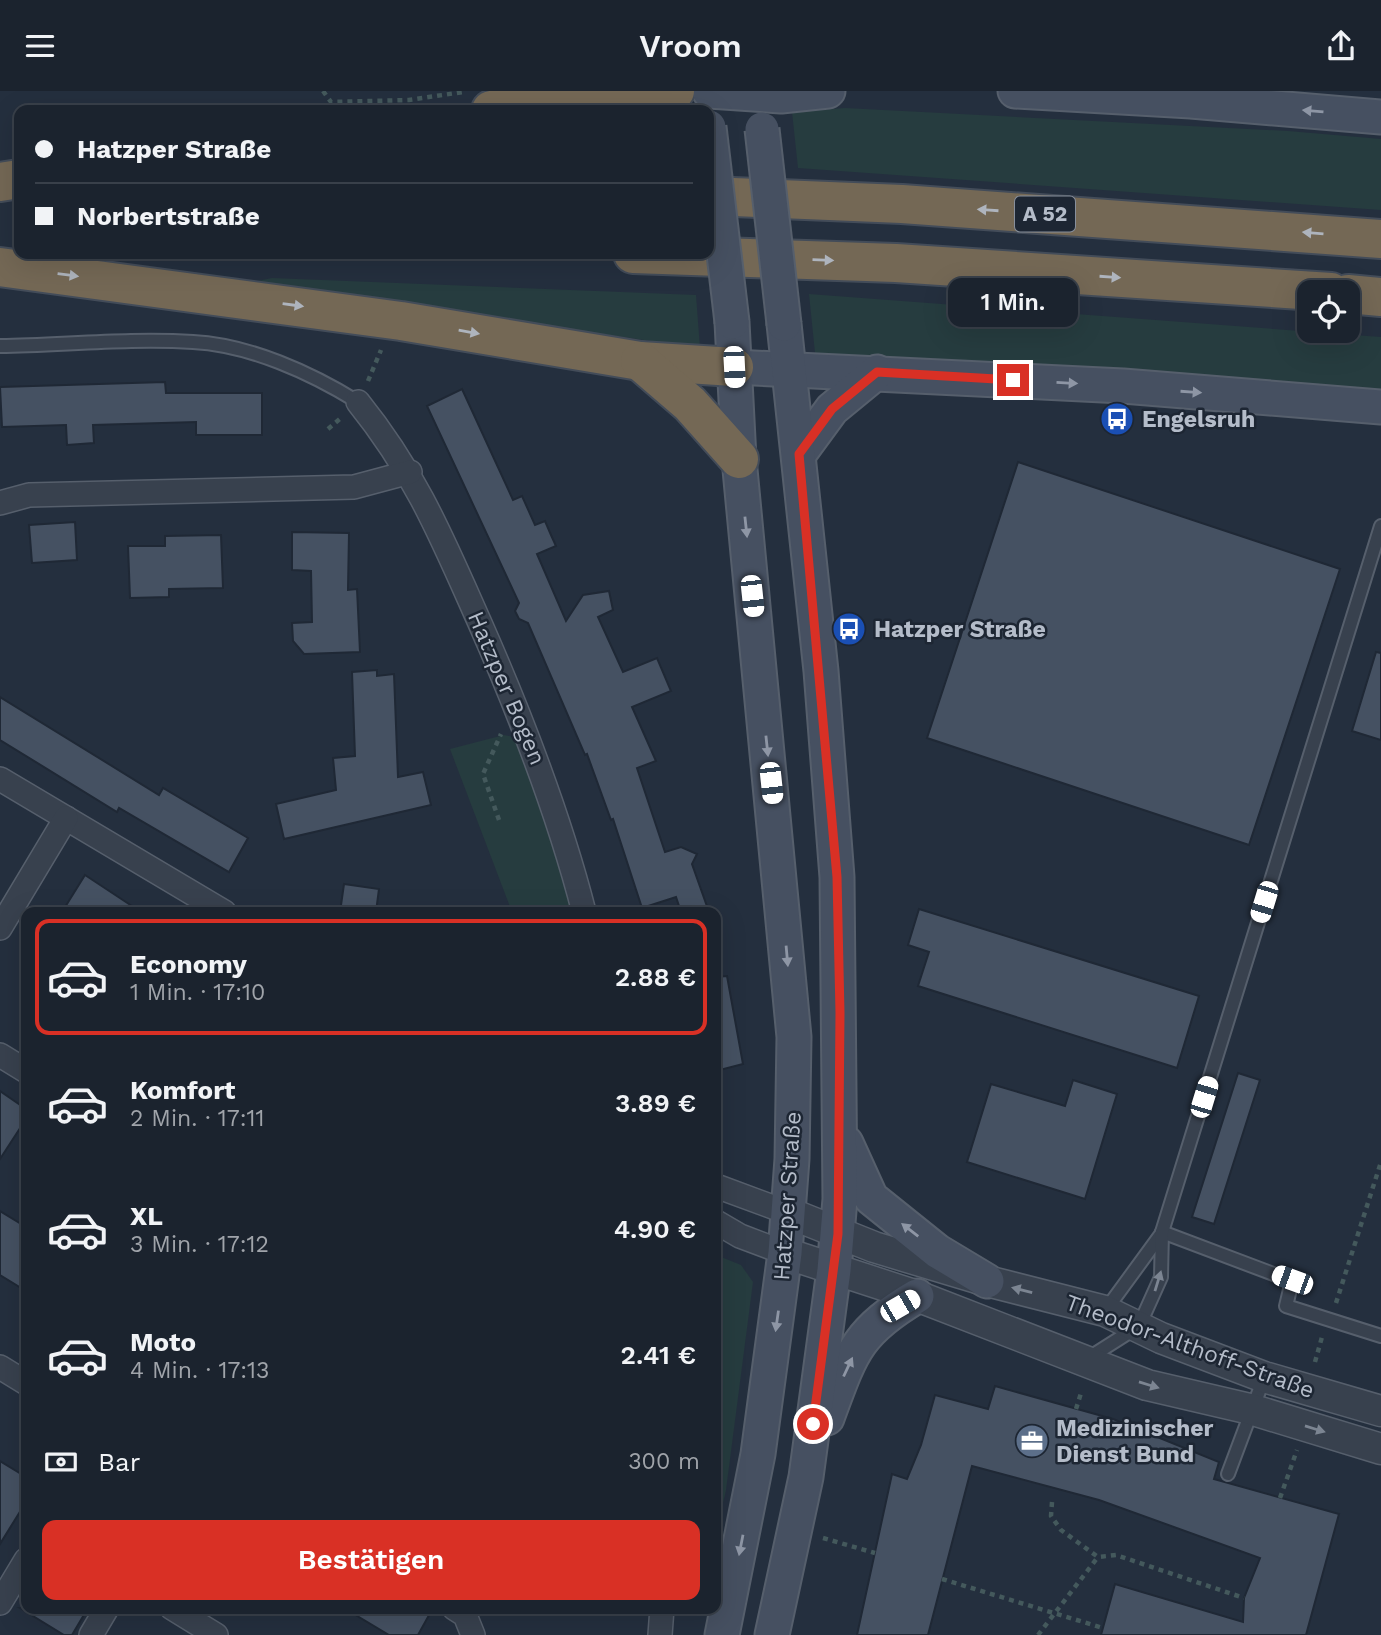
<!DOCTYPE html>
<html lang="de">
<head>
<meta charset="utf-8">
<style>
  body { margin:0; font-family:"Work Sans",sans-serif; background:#282f3a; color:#f1f3f6; height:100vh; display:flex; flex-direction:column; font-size:26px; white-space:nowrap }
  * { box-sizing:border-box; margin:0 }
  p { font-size:23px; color:#a0a4aa }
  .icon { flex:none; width:38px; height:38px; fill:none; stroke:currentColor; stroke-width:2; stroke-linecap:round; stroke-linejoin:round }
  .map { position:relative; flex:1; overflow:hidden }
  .side { position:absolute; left:21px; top:816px; width:700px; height:707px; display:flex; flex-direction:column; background:#1b232e; border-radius:14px; box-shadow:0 7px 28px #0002,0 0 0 2px #39404a }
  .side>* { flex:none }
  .banner { position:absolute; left:14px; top:14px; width:700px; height:154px; border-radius:14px; box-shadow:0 7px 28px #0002,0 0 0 2px #39404a; display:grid; align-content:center; height:154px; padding:0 21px; background:#1b232e }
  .fabs { position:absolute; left:1297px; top:189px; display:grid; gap:14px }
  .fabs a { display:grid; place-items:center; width:63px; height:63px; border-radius:14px; background:#1b232e; box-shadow:0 7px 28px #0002,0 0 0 2px #39404a; font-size:35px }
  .end { position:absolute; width:32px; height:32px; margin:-16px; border:9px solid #d93025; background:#fff; box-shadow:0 0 0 4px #fff }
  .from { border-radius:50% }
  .bubble { position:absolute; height:49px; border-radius:14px; background:#1b232e; box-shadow:0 7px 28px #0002,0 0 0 2px #39404a; font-size:23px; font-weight:600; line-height:49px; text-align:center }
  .car { position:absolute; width:21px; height:42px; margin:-21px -10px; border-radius:9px; box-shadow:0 0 5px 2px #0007; background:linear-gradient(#fff 24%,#345 0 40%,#fff 0 76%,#345 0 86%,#fff 0) }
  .banner b { display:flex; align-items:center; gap:24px; height:66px; font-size:26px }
  .banner b+b { border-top:2px solid #39404a }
  .banner i { width:18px; height:18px; background:#f1f3f6 }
  ul { padding:12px 0 0; list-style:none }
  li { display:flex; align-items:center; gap:21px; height:116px; margin:0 14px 10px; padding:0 7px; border:4px solid transparent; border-radius:14px }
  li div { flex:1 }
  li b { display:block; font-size:26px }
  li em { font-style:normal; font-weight:600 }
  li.current { border-color:#d93025 }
  li>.icon { width:63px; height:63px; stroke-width:1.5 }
  .pay { display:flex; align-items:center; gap:18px; height:77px; padding:0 21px; font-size:26px }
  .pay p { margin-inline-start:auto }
  .cta { display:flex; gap:14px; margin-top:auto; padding:14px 21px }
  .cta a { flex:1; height:80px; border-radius:14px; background:#d93025; color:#fff; font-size:28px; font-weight:600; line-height:80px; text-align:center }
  header { display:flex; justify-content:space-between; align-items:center; height:91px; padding:0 21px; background:#1b232e; font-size:32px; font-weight:600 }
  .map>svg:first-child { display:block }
  .green { fill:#263c3f }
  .building { fill:#455162; stroke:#1f2835; stroke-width:2 }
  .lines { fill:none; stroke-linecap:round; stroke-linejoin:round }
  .service-casing { stroke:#565f6c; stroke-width:16 }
  .minor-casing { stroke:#565f6c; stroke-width:26 }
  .tertiary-casing { stroke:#565f6c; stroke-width:33 }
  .secondary-casing { stroke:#565f6c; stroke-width:37 }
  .motorway-casing { stroke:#434c59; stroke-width:42 }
  .path { stroke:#44595c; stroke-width:4.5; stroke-dasharray:5 5; stroke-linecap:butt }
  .service { stroke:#38414e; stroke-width:12 }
  .minor { stroke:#38414e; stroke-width:23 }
  .tertiary { stroke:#38414e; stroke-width:30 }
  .secondary { stroke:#465061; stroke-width:33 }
  .motorway { stroke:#746855; stroke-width:38 }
  .secondary-bridge-casing { stroke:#565f6c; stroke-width:37; stroke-linecap:butt }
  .secondary-bridge { stroke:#465061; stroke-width:33 }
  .oneway { fill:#8e96a5 }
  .oneway2 { fill:#aeb4bd }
  .oneway3 { fill:#7c8592 }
  .route { stroke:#d93025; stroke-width:9 }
  .labels { text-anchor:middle; stroke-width:5; stroke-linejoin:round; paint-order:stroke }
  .shield { fill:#1d2633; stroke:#878f9c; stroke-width:2 }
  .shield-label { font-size:21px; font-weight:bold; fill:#b4bcc9 }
  .poi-label { font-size:23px; font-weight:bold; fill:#b4bcc9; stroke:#1d2633; text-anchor:start }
  .street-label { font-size:23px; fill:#b4bcc9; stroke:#1d2633 }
</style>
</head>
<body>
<header><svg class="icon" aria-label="menu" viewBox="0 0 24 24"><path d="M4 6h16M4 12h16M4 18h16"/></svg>Vroom<svg class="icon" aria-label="share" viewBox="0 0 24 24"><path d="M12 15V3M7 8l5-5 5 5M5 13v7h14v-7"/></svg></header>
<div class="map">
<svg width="1381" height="1544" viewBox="0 0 1381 1544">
  <rect width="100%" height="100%" fill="#242f3e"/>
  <g class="green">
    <polygon points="845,17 1288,40 1381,48 1381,119 798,77 792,21"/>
    <polygon points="272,187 696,204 700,257 248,192"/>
    <polygon points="809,203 1381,246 1381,300 1238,287 815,262"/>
    <polygon points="504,644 514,646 538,708 572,821 512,821 450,658"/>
    <polygon points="716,1164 741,1174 753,1191 726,1399 716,1442"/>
  </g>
  <g class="building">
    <polygon points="165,291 166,302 262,302 262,344 196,344 196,331 93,334 94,352 67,354 66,334 2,336 0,296"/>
    <polygon points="462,298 513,409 522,405 535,434 545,430 551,444 556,455 537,463 566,530 583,504 609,500 613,519 598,526 623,581 657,567 671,600 632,616 656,670 637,677 665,761 681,756 697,763 692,773 709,821 681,821 676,806 642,817 613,728 611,729 587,663 585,664 528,532 519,528 515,520 519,512 427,315"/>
    <polygon points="1018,371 1340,478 1249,754 927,647"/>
    <polygon points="75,431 77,469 32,472 29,434"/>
    <polygon points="292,441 349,442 348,499 357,498 360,561 304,563 293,550 292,532 312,531 311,480 292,479"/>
    <polygon points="221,444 223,497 169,498 169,506 130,507 128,455 165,455 165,445"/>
    <polygon points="1376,561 1381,562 1381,649 1352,640"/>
    <polygon points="377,579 377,585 394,583 398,686 423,681 431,714 284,748 276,713 336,699 333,667 355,665 352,581"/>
    <polygon points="0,606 159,704 163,697 248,747 229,781 119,717 117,721 0,649"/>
    <polygon points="85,784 141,821 62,821"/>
    <polygon points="344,793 379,798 376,821 340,821"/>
    <polygon points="919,818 1199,905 1177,977 918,895 929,861 908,854"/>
    <polygon points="727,885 743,973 716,980 716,886"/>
    <polygon points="1238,982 1260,989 1214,1133 1192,1126"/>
    <polygon points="1073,989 1117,1003 1085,1108 967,1071 991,993 1065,1015"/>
    <polygon points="0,1000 26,1018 26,1028 0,1068"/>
    <polygon points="0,1120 26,1136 26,1200 0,1184"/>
    <polygon points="995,1295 1113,1328 1219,1371 1214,1388 1339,1423 1306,1544 1101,1544 1115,1493 1243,1531 1244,1507 1260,1467 1099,1409 972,1375 928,1544 857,1544 892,1383 907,1388 921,1354 935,1304 988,1318"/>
    <polygon points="0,1370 26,1386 26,1411 0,1453"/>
    <polygon points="20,1517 88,1517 72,1544 64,1544"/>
    <polygon points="344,1517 433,1517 418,1544 389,1544"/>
  </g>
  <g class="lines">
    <defs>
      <g id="service">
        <path d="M0,255C64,254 130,247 193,251C250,254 311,282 358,311"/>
        <polyline points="1162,1141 1292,1190 1286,1215 1381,1245"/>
        <polyline points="1105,1220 1162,1142"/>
        <polyline points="1087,1268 1139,1235 1161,1186 1162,1141 1381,435"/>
        <polyline points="1228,1383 1264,1287"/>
      </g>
      <g id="minor">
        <path d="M358,311C416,383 442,447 479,530C521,625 558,720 584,821"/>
        <polyline points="0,412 29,404 354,396 410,381"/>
        <polyline points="0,688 224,821"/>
        <polyline points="0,837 66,727"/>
        <polyline points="0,964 26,980"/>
        <polyline points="716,1095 789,1122"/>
        <polyline points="716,1131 740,1145 785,1162"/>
        <polyline points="0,1276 26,1292"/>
        <polyline points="0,1512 26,1469"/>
        <polyline points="172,1517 216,1544"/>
        <polyline points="454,1517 465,1524 473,1544"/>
        <polyline points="91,1544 107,1517"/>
        <polyline points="660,1544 662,1517"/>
      </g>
      <g id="tertiary">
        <polyline points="789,1122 874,1156 987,1190 1105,1220 1161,1247 1264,1286 1381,1320"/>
        <polyline points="785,1162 917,1205 1147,1294 1250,1318 1381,1358"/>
      </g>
      <g id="secondary">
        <polyline points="709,0 781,5 828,0"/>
        <polyline points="1015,0 1191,10 1381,26"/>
        <polyline points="734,276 1123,295 1381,316"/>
        <polyline points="799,363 832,318 877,281"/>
        <polyline points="846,1052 871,1107 937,1160 987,1190"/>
        <path d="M827,1327C851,1262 856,1241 917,1205"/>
        <polyline points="722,1544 758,1363 785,1162 792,1068 794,946 739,368 732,231"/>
        <polyline points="772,1544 806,1386 834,1179 840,1108 837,786 821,580 784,233"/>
      </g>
      <g id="motorway">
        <polyline points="491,19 566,8 675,0"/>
        <polyline points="0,91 19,88"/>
        <polyline points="709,105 902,113 1381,148"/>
        <polyline points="633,163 896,172 1331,201"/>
        <polyline points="0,176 401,230 640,270 734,276"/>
        <polyline points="1348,203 1381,206"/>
        <polyline points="640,270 690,313 739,368"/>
      </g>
    </defs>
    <use href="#service" class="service-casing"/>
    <use href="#minor" class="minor-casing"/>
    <use href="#tertiary" class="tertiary-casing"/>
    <use href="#secondary" class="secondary-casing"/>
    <use href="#motorway" class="motorway-casing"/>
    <g class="path">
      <polyline points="323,0 331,11 409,9 463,1"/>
      <polyline points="368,290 381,259"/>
      <polyline points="328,338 341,327"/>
      <polyline points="499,729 483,683 501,643"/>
      <polyline points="1336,1212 1381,1071"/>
      <polyline points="1315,1271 1322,1246"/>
      <polyline points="1076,1318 1082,1299"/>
      <polyline points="1280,1407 1297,1359"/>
      <polyline points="1052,1411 1051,1425 1061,1439 1098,1466 1116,1464 1244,1507"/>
      <polyline points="823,1447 875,1462"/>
      <polyline points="942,1488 1103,1537"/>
      <polyline points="1038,1544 1098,1466"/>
    </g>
    <use href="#service" class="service"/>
    <use href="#minor" class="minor"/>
    <use href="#tertiary" class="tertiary"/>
    <use href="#secondary" class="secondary"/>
    <use href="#motorway" class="motorway"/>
    <defs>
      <g id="secondary-bridge">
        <polyline points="709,36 732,231"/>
        <polyline points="762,38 784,233"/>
      </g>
    </defs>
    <use href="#secondary-bridge" class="secondary-bridge-casing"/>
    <use href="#secondary-bridge" class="secondary-bridge"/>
  </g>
  <defs><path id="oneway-solid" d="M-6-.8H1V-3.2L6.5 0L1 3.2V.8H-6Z" transform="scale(1.75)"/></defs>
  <g class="oneway">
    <use href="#oneway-solid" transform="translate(1313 20) rotate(-175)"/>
    <use href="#oneway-solid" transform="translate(1067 292) rotate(3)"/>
    <use href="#oneway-solid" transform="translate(1191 301) rotate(4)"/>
    <use href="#oneway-solid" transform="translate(746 436) rotate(84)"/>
    <use href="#oneway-solid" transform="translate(767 655) rotate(84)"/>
    <use href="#oneway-solid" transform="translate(787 865) rotate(85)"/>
    <use href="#oneway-solid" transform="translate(910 1139) rotate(-142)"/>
    <use href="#oneway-solid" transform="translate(777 1230) rotate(98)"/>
    <use href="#oneway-solid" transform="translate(848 1276) rotate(-65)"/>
    <use href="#oneway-solid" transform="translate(741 1454) rotate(101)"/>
  </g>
  <g class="oneway2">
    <use href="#oneway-solid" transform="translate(988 119) rotate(-176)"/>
    <use href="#oneway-solid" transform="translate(1313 142) rotate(-175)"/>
    <use href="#oneway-solid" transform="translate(823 169) rotate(2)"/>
    <use href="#oneway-solid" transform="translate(68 184) rotate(7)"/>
    <use href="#oneway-solid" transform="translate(1110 186) rotate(4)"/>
    <use href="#oneway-solid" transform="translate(293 214) rotate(8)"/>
    <use href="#oneway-solid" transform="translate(469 241) rotate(10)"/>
  </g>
  <g class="oneway3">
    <use href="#oneway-solid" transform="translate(1158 1190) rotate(-73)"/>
    <use href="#oneway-solid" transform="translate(1022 1199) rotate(-166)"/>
    <use href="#oneway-solid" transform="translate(1149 1294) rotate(17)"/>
    <use href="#oneway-solid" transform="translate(1315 1338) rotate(17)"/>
  </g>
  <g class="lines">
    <polyline class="route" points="813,1333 838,1143 840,922 837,786 799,363 832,318 877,281 1013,289"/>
  </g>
  <defs>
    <symbol id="bus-disc" viewBox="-11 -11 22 22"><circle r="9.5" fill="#1a4fb4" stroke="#1d2633"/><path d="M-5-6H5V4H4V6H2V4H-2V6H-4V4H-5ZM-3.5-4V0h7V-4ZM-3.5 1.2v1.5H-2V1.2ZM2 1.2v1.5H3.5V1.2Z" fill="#fff"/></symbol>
    <symbol id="office-disc" viewBox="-11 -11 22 22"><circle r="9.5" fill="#5c6f8a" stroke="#1d2633"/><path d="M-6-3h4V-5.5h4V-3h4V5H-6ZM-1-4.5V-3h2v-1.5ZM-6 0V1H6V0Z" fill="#fff"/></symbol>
  </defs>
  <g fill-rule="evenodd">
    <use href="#bus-disc" x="1098" y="309" width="38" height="38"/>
    <use href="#bus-disc" x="830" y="519" width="38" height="38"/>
    <use href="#office-disc" x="1013" y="1331" width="38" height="38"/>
  </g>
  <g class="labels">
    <rect class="shield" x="1015" y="105.5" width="60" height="35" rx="5"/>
    <g class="shield-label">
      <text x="1045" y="130">A 52</text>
    </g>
    <g class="poi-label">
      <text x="1142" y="336">Engelsruh</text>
      <text x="874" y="546">Hatzper Straße</text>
      <text x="1056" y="1345">Medizinischer<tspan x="1056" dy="26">Dienst Bund</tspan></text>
    </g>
    <g class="street-label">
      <text transform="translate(507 597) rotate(67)" y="8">Hatzper Bogen</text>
      <text transform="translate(787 1105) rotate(-86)" y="8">Hatzper Straße</text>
      <text transform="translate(1190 1255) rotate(20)" y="8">Theodor-Althoff-Straße</text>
    </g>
  </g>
</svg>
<div class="fabs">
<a><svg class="icon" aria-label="locate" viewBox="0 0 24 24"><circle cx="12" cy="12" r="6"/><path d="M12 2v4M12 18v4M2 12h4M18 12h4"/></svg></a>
</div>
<i class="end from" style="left:813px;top:1333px"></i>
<i class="end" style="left:1013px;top:289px"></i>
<div class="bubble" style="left:948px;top:187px;width:130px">1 Min.</div>
<i class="car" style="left:734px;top:276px;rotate:177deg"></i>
<i class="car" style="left:752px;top:505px;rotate:174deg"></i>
<i class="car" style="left:771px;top:692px;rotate:174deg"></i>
<i class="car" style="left:1264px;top:811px;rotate:197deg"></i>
<i class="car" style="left:1204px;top:1006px;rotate:17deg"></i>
<i class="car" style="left:1292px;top:1189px;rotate:290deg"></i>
<i class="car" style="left:900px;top:1215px;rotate:60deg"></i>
<div class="banner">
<b><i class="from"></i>Hatzper Straße</b>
<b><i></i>Norbertstraße</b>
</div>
<section class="side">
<ul>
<li class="current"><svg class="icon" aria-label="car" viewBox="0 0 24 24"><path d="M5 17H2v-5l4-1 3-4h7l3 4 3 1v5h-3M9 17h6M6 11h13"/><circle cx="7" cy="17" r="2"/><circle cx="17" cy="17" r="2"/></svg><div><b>Economy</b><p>1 Min. · 17:10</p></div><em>2.88 €</em></li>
<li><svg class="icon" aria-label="car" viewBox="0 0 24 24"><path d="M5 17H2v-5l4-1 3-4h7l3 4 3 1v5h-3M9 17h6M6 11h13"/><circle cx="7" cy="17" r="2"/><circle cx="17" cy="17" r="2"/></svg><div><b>Komfort</b><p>2 Min. · 17:11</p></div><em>3.89 €</em></li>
<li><svg class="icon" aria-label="car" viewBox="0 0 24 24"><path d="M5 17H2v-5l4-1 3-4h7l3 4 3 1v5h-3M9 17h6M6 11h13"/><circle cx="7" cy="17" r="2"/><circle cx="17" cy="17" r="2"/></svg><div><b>XL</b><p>3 Min. · 17:12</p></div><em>4.90 €</em></li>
<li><svg class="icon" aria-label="car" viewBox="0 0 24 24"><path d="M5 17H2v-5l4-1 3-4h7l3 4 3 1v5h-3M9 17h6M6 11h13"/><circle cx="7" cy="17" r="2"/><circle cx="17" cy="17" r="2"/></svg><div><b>Moto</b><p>4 Min. · 17:13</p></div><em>2.41 €</em></li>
</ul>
<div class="pay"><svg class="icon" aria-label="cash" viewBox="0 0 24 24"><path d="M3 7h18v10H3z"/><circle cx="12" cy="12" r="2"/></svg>Bar<p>300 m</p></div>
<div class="cta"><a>Bestätigen</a></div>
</section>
</div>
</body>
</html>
